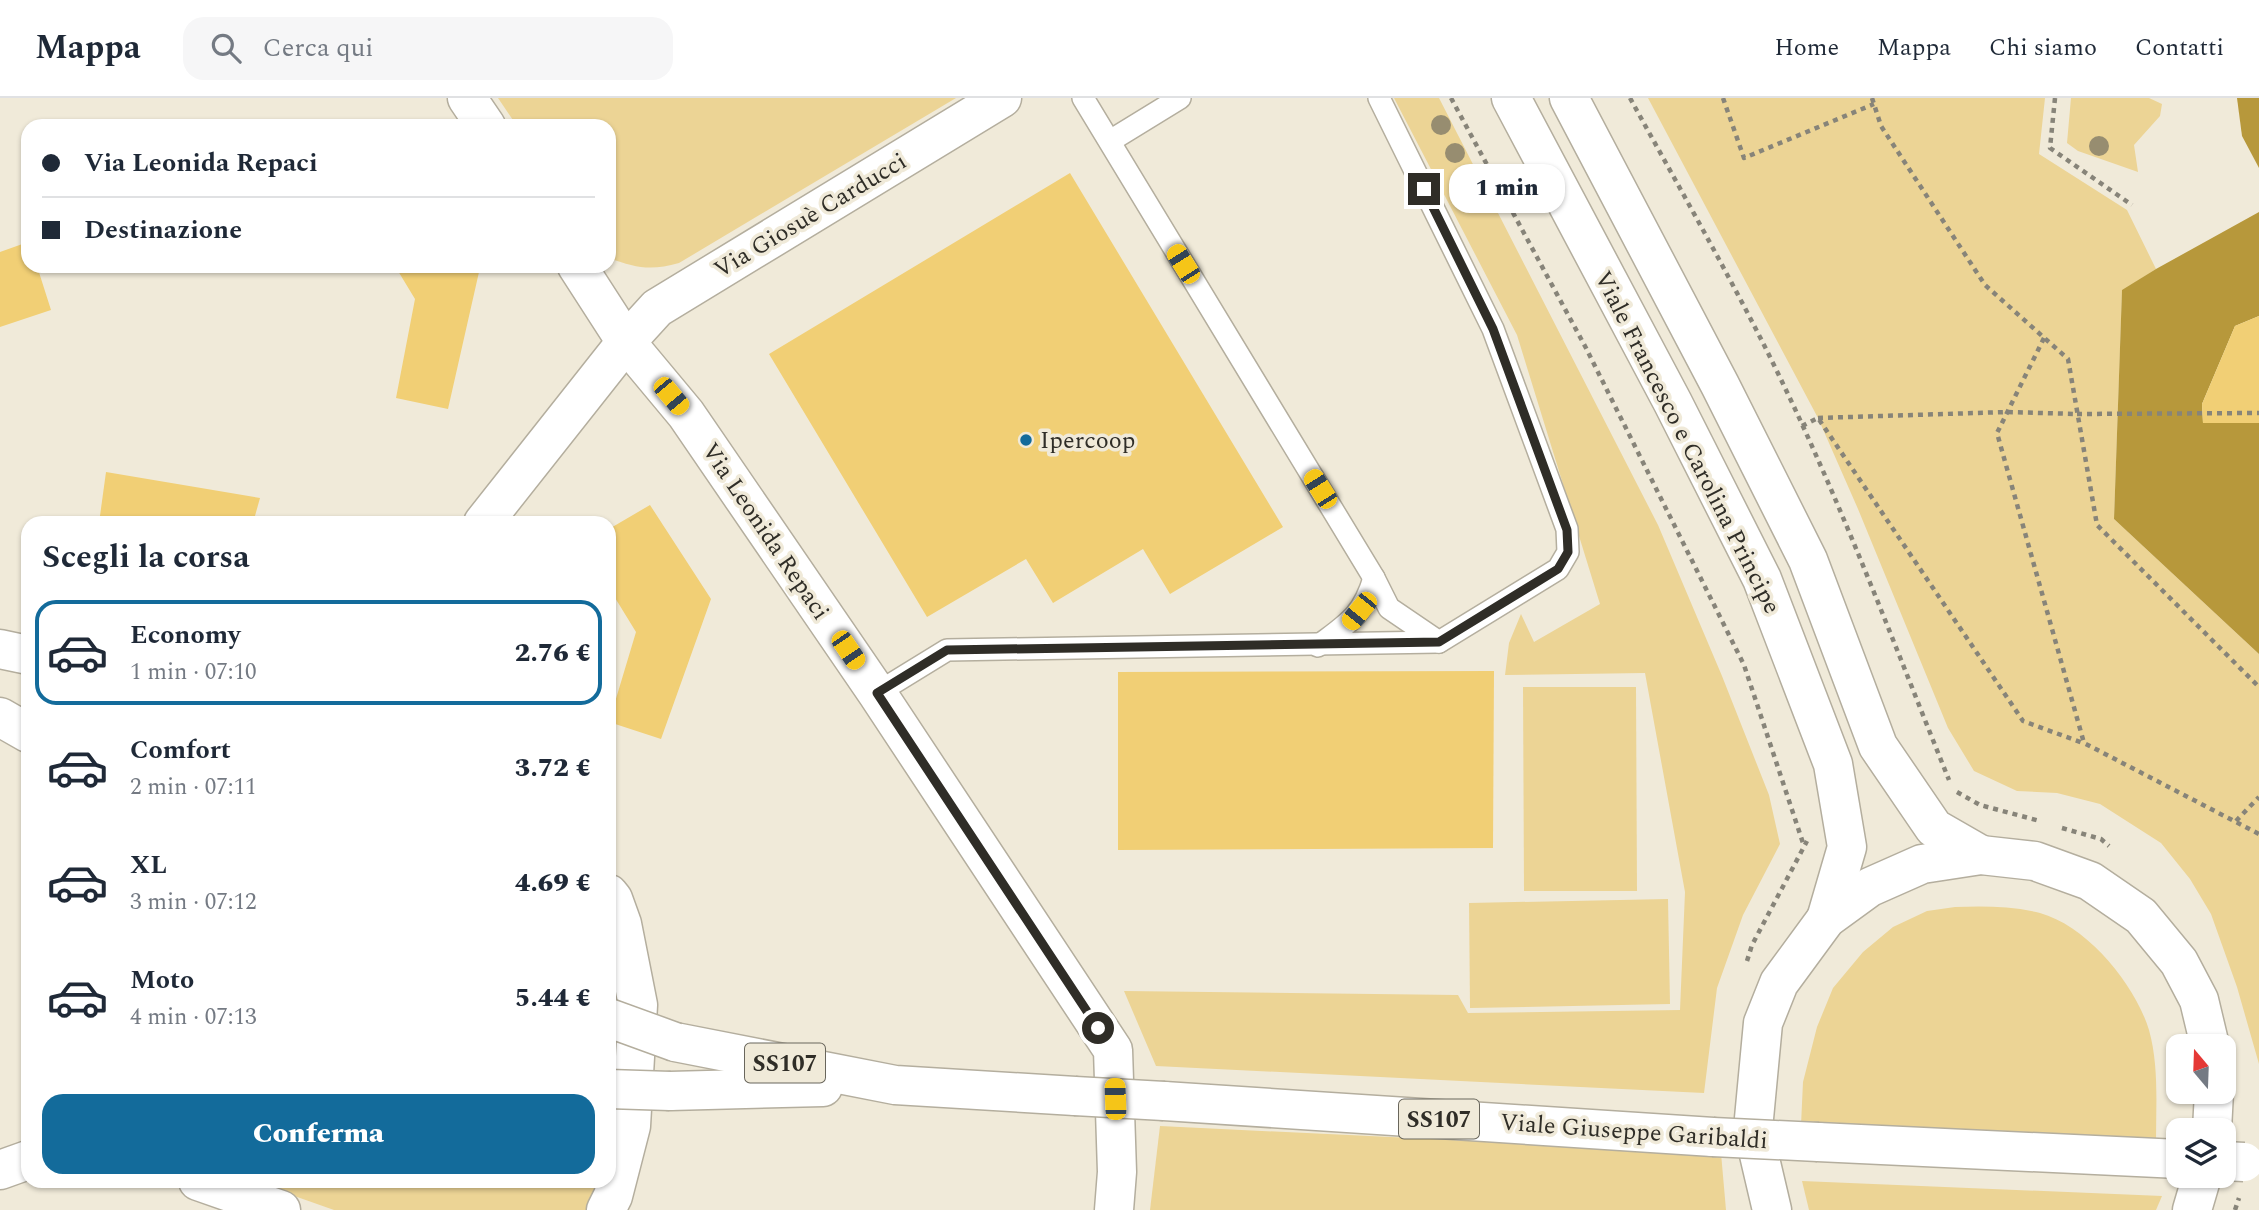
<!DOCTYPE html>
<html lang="it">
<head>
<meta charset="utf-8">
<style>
  body { margin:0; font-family:Spectral,serif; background:#f6f6f7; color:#1f2937; height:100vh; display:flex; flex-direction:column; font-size:26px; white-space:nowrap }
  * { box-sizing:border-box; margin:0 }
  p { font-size:23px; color:#747a83 }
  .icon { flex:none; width:38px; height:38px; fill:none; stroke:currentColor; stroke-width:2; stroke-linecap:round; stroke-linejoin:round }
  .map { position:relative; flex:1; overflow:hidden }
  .side { position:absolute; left:21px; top:418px; width:595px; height:672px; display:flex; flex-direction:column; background:#fff; border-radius:21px; box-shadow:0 2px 5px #0004 }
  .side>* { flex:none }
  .hud { position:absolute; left:21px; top:21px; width:595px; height:154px; border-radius:21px; box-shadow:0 2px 5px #0004; display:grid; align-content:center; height:154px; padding:0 21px; background:#fff }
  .needle { width:46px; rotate:341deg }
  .buttons { position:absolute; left:2166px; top:936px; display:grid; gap:14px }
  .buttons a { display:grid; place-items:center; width:70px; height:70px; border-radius:14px; background:#fff; box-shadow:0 2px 5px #0004; font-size:35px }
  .end { position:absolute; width:32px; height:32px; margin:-16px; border:9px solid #2f2d27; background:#fff; box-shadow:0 0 0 4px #fff }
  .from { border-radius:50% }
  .bubble { position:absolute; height:49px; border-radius:21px; background:#fff; box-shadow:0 2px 5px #0004; font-size:23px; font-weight:800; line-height:49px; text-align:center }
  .car { position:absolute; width:21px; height:42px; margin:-21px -10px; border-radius:9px; box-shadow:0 0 5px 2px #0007; background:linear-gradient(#f5c518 24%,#345 0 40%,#f5c518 0 76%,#345 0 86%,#f5c518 0) }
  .hud b { display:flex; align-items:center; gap:24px; height:66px; font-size:26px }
  .hud b+b { border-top:2px solid #e0e1e3 }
  .hud i { width:18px; height:18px; background:#1f2937 }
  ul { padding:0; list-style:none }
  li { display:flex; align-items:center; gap:21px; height:105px; margin:0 14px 10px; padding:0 7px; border:4px solid transparent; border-radius:21px }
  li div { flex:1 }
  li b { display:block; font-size:26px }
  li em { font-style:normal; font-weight:800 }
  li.active { border-color:#136b9b }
  li>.icon { width:63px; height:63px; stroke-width:1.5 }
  h2 { padding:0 21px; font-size:32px; line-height:84px }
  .button { display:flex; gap:14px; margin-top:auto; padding:14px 21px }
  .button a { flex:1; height:80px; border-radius:21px; background:#136b9b; color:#fff; font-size:28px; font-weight:800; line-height:80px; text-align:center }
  header { display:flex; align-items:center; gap:42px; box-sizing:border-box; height:98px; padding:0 35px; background:#fff; border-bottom:2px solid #e0e1e3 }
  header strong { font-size:33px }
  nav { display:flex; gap:38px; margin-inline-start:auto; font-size:24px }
  .search { width:490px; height:63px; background:#f6f6f7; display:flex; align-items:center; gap:18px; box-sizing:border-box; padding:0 24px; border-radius:21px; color:#747a83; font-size:26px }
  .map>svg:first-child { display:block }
  .green { fill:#ecd495 }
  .water { fill:#b7983b }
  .building { fill:#f1cf75 }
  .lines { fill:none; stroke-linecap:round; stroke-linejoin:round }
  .service-casing { stroke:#b4ae9e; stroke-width:24 }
  .minor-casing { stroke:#b4ae9e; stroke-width:41 }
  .tertiary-casing { stroke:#b4ae9e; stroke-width:41 }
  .primary-casing { stroke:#b4ae9e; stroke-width:41 }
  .path { stroke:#878479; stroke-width:4.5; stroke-dasharray:5 5; stroke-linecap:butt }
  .service { stroke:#fff; stroke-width:21 }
  .minor { stroke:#fff; stroke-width:38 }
  .tertiary { stroke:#fff; stroke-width:38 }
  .primary { stroke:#fff; stroke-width:38 }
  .primary-bridge-casing { stroke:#b4ae9e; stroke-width:41; stroke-linecap:butt }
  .path-bridge { stroke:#878479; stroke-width:4.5; stroke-dasharray:5 5; stroke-linecap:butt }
  .primary-bridge { stroke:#fff; stroke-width:38 }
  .tree { fill:#978d70 }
  .route { stroke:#2f2d27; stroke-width:9 }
  .poi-dot { fill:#136b9b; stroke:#f0ead9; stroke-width:2.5 }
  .labels { text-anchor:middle; stroke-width:7; stroke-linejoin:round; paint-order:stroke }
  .shield { fill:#f0ead9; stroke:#69665c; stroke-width:2 }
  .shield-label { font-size:23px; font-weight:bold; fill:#2f2d27 }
  .street-label { font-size:24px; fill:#2f2d27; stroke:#f0ead9 }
  .poi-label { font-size:24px; fill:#2f2d27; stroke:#f0ead9; text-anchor:start }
</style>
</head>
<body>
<header>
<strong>Mappa</strong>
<div class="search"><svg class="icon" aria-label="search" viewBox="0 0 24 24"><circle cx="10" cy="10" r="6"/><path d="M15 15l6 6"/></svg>Cerca qui</div>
<nav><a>Home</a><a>Mappa</a><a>Chi siamo</a><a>Contatti</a></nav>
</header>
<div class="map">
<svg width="2259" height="1112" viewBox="0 0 2259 1112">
  <rect width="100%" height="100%" fill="#f0ead9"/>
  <g class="green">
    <path d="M498,0H956L679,165C651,173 636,170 609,160V28H517Z"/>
    <polygon points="1394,0 1439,0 1658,427 1722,578 1769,697 1780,746 1743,817 1717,890 1704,995 1156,968 1124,893 1458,897 1468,915 1680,912 1685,794 1645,575 1505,577 1509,545 1521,516 1534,544 1600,506 1517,237"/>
    <polygon points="1648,0 2045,0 2039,56 2127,112 2156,171 2122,193 2114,421 2259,556 2259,966 2237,889 2211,816 2190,781 2161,745 2100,706 2057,695 2017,693 1974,673 1948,630 1858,411 1818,320"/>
    <polygon points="2071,0 2149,0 2162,6 2160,18 2134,47 2138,74 2078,53 2067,45"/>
    <polygon points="1523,589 1636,589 1637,793 1524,793"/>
    <polygon points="1668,801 1670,906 1470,910 1469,805"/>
    <path d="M1955,809C1984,808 2012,808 2040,815C2087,828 2135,886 2149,932C2159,968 2156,1007 2156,1044L1801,1027L1803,984L1817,929L1833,890L1863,854L1893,829L1927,813Z"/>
    <polygon points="1160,1028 1721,1055 1726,1112 1150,1112"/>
    <polygon points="252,1083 600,1083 590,1112 334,1112"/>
    <polygon points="1802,1083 2162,1098 2156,1112 1809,1112"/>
  </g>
  <g class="water">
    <polygon points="2237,0 2259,0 2259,70 2242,38"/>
    <polygon points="2259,114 2259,218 2235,228 2202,306 2203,325 2259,325 2259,556 2114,421 2122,192 2156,171"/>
  </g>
  <g class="building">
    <polygon points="1070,75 1283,429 1170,496 1143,451 1053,505 1026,461 927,519 769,256"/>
    <polygon points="28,144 28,168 37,168 51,212 0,229 0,154"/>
    <polygon points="395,168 475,168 479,174 448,311 396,300 415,201"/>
    <polygon points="2259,218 2259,325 2203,325 2202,306 2235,228"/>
    <polygon points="106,374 260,400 253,425 99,425"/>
    <polygon points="650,407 711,501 661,641 609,624 636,534 609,490 609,431"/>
    <polygon points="1494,573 1493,750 1118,752 1118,574"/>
  </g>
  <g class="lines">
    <defs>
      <g id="service">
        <polyline points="1083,0 1374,480 1389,510 1439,544 1558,471 1568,454 1567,431 1493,231 1379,0"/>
        <polyline points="1110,43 1180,0"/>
        <path d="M1318,548C1347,526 1363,518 1374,480"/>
        <polyline points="877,595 947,552 1439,544"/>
      </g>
      <g id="minor">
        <polyline points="467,0 486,28"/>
        <polyline points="577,168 626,244 686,316 877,595 1113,952 1117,1074 1114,1112"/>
        <polyline points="483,425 626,244 657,210 1002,0"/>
        <polyline points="0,551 28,557"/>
      </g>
      <g id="tertiary">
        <polyline points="1511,0 1673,305 1762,481 1833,666 1847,749 1826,821"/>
        <polyline points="1569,0 1720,287 1808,462 1878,648 1934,730 1981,757"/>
        <polyline points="2212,1032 2214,994"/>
        <polyline points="1772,1112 1753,1031 1763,925 1779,885 1826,821 1870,789 1922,766 1981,757 2035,763 2090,783 2141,818 2179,864 2199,902 2210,948"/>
        <polyline points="2192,1112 2202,1078"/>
      </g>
      <g id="primary">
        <polyline points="0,619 28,635"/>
        <polyline points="675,944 895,987 1075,998"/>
        <polyline points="670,993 823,989"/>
        <polyline points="1164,1003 1713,1039"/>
        <polyline points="1818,1044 2179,1061"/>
        <polyline points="0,1072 28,1062"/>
        <polyline points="198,1083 281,1112"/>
        <polyline points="606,1112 613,1098 631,1028 638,907 622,826 613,801 609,796"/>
      </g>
    </defs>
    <use href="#service" class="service-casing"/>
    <use href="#minor" class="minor-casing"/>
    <use href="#tertiary" class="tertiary-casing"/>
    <use href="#primary" class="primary-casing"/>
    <g class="path">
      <polyline points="1451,0 1586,250 1744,567 1804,748"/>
      <path d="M1630,0C1675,82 1722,164 1764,247C1835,388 1890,536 1949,682"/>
      <polyline points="1723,0 1744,60 1874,6"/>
      <polyline points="1872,0 1881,28 1985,187 2068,261 2097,427 2259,589"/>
      <polyline points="2055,0 2050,50 2132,107"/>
      <polyline points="2044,240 1997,335 2084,645 2259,736"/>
      <polyline points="2077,316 2259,315"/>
      <polyline points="1802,328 1818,320 2023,623 2083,645"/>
      <polyline points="1957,694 1980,707 2040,723"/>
      <polyline points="2236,723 2259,699"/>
      <polyline points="2062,730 2101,741 2109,748"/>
      <polyline points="1747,863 1752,847 1807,743"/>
      <polyline points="2235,1112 2239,1100"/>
    </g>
    <use href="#service" class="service"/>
    <use href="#minor" class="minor"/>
    <use href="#tertiary" class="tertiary"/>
    <use href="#primary" class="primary"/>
    <defs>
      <g id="primary-bridge">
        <polyline points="609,920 675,944"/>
        <polyline points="609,991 670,993"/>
        <polyline points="1075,998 1164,1003"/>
        <polyline points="1713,1039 1818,1044"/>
        <polyline points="2224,1063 2244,1064"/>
      </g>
    </defs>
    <use href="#primary-bridge" class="primary-bridge-casing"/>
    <polyline class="path-bridge" points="1818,320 2007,314 2077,316"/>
    <use href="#primary-bridge" class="primary-bridge"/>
  </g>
  <g class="tree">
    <circle cx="1441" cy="27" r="10"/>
    <circle cx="2099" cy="48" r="10"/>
    <circle cx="1455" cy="55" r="10"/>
    <circle cx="1474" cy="88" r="10"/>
  </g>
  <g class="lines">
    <polyline class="route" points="1098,930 877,595 947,552 1439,544 1558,471 1568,454 1567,432 1493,231 1424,91"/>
  </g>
  <circle class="poi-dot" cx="1026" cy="342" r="7"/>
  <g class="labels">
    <g class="shield">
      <rect x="745" y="945.5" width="80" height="39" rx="5"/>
      <rect x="1399" y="1001.5" width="80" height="39" rx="5"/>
    </g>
    <g class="shield-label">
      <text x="785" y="973">SS107</text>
      <text x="1439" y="1029">SS107</text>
    </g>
    <g class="street-label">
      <text transform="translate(810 117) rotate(-31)" y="8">Via Giosuè Carducci</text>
      <text transform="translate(1688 344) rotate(63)" y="8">Viale Francesco e Carolina Principe</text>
      <text transform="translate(766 433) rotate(56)" y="8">Via Leonida Repaci</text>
      <text transform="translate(1634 1033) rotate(4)" y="8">Viale Giuseppe Garibaldi</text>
    </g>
    <g class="poi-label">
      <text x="1040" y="350">Ipercoop</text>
    </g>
  </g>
</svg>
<div class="buttons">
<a><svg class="needle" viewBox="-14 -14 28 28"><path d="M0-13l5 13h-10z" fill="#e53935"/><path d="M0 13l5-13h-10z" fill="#747a83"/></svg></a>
<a><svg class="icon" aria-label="layers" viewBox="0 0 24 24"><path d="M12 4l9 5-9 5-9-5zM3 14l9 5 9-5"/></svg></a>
</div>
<i class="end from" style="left:1098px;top:930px"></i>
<i class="end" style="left:1424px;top:91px"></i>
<div class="bubble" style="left:1449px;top:66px;width:116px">1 min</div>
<i class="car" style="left:1183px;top:166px;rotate:328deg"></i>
<i class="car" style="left:671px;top:298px;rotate:140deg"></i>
<i class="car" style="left:1320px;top:391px;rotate:328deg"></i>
<i class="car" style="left:1359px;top:513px;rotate:219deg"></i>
<i class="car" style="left:848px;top:552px;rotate:146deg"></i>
<i class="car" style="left:1115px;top:1001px;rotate:358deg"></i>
<div class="hud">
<b><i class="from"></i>Via Leonida Repaci</b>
<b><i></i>Destinazione</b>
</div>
<section class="side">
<h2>Scegli la corsa</h2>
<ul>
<li class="active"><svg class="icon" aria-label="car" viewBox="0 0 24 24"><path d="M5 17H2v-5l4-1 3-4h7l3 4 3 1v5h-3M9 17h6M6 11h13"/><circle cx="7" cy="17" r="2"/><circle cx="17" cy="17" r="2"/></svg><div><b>Economy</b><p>1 min · 07:10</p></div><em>2.76 €</em></li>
<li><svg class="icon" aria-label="car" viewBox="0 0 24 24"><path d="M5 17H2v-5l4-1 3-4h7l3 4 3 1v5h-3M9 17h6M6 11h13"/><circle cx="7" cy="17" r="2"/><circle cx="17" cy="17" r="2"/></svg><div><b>Comfort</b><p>2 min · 07:11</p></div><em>3.72 €</em></li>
<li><svg class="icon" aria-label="car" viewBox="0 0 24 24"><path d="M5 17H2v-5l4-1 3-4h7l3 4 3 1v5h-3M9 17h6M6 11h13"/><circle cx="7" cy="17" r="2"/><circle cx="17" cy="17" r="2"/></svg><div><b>XL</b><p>3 min · 07:12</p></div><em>4.69 €</em></li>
<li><svg class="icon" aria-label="car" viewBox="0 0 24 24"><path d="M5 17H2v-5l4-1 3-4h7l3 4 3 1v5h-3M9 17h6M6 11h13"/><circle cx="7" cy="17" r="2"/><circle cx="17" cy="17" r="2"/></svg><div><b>Moto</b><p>4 min · 07:13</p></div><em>5.44 €</em></li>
</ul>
<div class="button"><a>Conferma</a></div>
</section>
</div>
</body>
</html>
